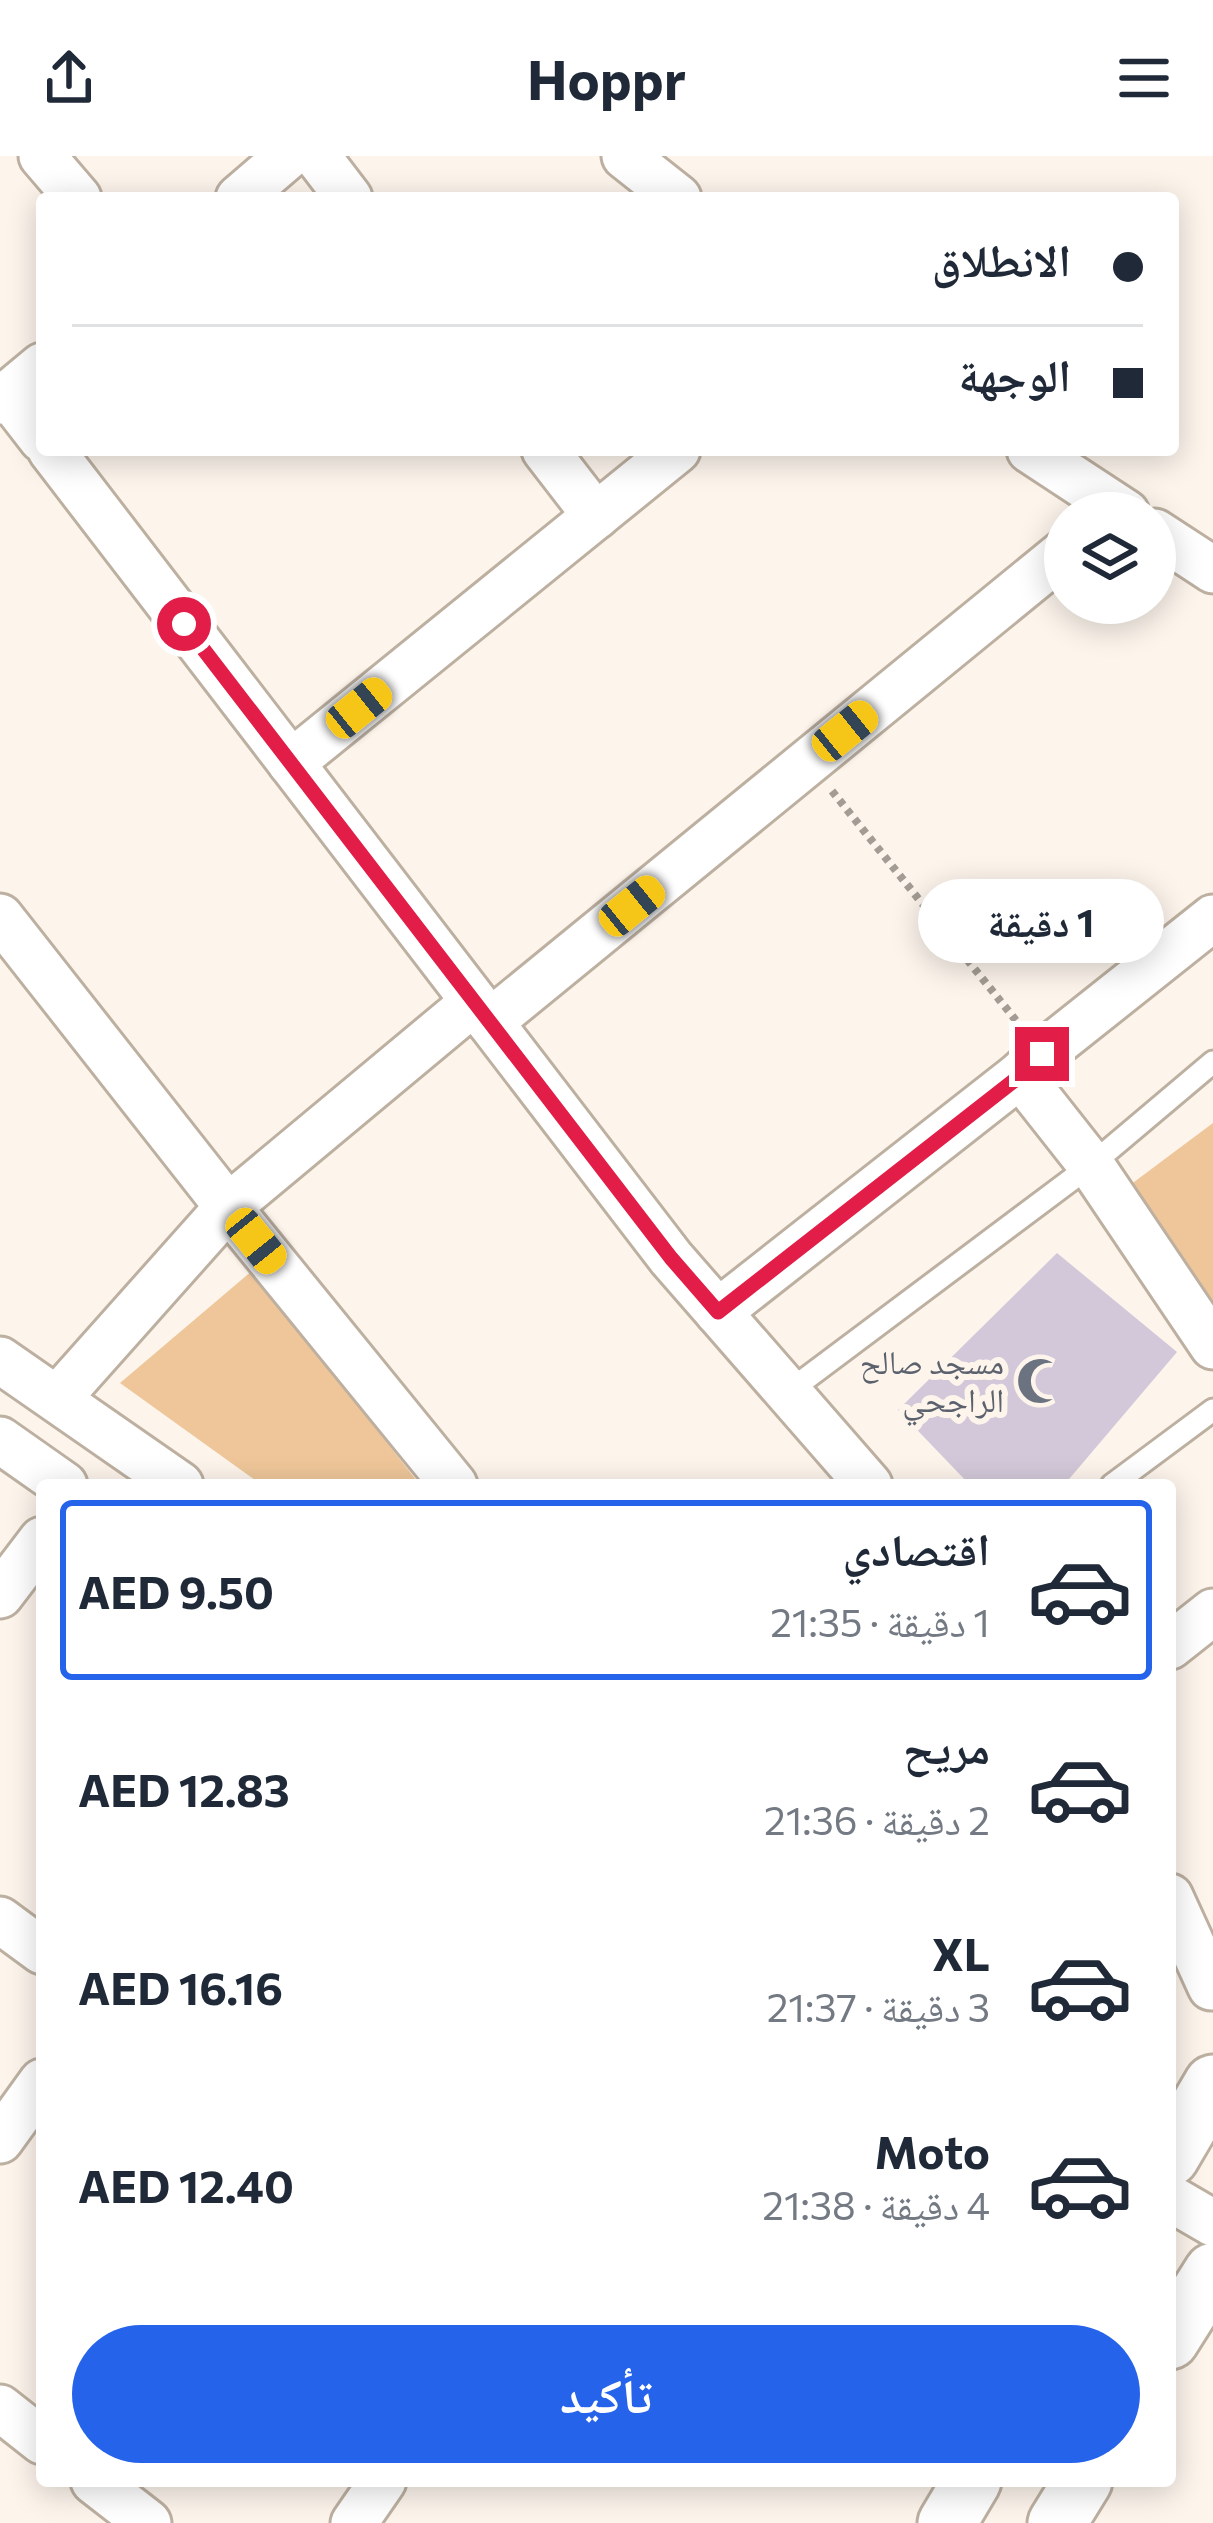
<!DOCTYPE html>
<html lang="ar">
<head>
<meta charset="utf-8">
<style>
  body { margin:0; font-family:Commissioner,"Noto Naskh Arabic",sans-serif; background:#f2f2f3; color:#1f2937; direction:rtl; height:100vh; display:flex; flex-direction:column; font-size:45px; white-space:nowrap }
  * { box-sizing:border-box; margin:0 }
  p { font-size:39px; color:#747a83 }
  .icon { flex:none; width:66px; height:66px; fill:none; stroke:currentColor; stroke-width:2; stroke-linecap:round; stroke-linejoin:round }
  .map { position:relative; flex:1; overflow:hidden; direction:ltr }
  .side { position:absolute; left:36px; top:1323px; width:1140px; height:1008px; display:flex; flex-direction:column; background:#fff; border-radius:12px; box-shadow:0 6px 30px #0003; direction:rtl }
  .side>* { flex:none }
  .guide { position:absolute; left:36px; top:36px; width:1143px; height:264px; border-radius:12px; box-shadow:0 6px 30px #0003; direction:rtl; display:grid; align-content:center; height:264px; padding:0 36px; background:#fff }
  .tools { position:absolute; left:1044px; top:336px; display:grid; gap:24px }
  .tools a { display:grid; place-items:center; width:132px; height:132px; border-radius:50%; background:#fff; box-shadow:0 6px 30px #0003; font-size:60px }
  .end { position:absolute; width:54px; height:54px; margin:-27px; border:15px solid #e11d48; background:#fff; box-shadow:0 0 0 6px #fff }
  .from { border-radius:50% }
  .bubble { position:absolute; height:84px; border-radius:42px; background:#fff; box-shadow:0 6px 30px #0003; font-size:39px; font-weight:700; line-height:84px; text-align:center; direction:rtl }
  .car { position:absolute; width:36px; height:72px; margin:-36px -18px; border-radius:15px; box-shadow:0 0 9px 3px #0007; background:linear-gradient(#f5c518 24%,#345 0 40%,#f5c518 0 76%,#345 0 86%,#f5c518 0) }
  .guide b { display:flex; align-items:center; gap:42px; height:114px; font-size:45px }
  .guide b+b { border-top:3px solid #e0e1e3 }
  .guide i { width:30px; height:30px; background:#1f2937 }
  ul { padding:21px 0 0; list-style:none }
  li { display:flex; align-items:center; gap:36px; height:180px; margin:0 24px 18px; padding:0 12px; border:6px solid transparent; border-radius:12px }
  li div { flex:1 }
  li b { display:block; font-size:45px }
  li em { font-style:normal; font-weight:700 }
  li.selected { border-color:#2563eb }
  li>.icon { width:108px; height:108px; stroke-width:1.5 }
  .cta { display:flex; gap:24px; margin-top:auto; padding:24px 36px }
  .cta a { flex:1; height:138px; border-radius:72px; background:#2563eb; color:#fff; font-size:48px; font-weight:700; line-height:138px; text-align:center }
  header { display:flex; justify-content:space-between; align-items:center; height:156px; padding:0 36px; background:#fff; font-size:54px; font-weight:700 }
  .map>svg:first-child { display:block }
  .green { fill:#eec699 }
  .building { fill:#d2c8d9 }
  .lines { fill:none; stroke-linecap:round; stroke-linejoin:round }
  .service-casing { stroke:#bdb0a1; stroke-width:27 }
  .minor-casing { stroke:#bdb0a1; stroke-width:51 }
  .tertiary-casing { stroke:#bdb0a1; stroke-width:63 }
  .path { stroke:#a29c94; stroke-width:8; stroke-dasharray:6 6; stroke-linecap:butt }
  .service { stroke:#fff; stroke-width:21 }
  .minor { stroke:#fff; stroke-width:45 }
  .tertiary { stroke:#fff; stroke-width:57 }
  .route { stroke:#e11d48; stroke-width:15 }
  .labels { text-anchor:middle; stroke-width:12; stroke-linejoin:round; paint-order:stroke }
  .worship-label { font-size:33px; fill:#5b616d; stroke:#fdf5ec; text-anchor:end }
</style>
</head>
<body>
<header><svg class="icon" aria-label="menu" viewBox="0 0 24 24"><path d="M4 6h16M4 12h16M4 18h16"/></svg>Hoppr<svg class="icon" aria-label="share" viewBox="0 0 24 24"><path d="M12 15V3M7 8l5-5 5 5M5 13v7h14v-7"/></svg></header>
<div class="map">
<svg width="1213" height="2367" viewBox="0 0 1213 2367">
  <rect width="100%" height="100%" fill="#fdf5ec"/>
  <g class="green">
    <polygon points="1213,967 1213,1157 1118,1038"/>
    <polygon points="253,1114 420,1329 262,1329 120,1227"/>
  </g>
  <polygon class="building" points="1057,1097 1177,1196 1064,1329 970,1329 898,1254"/>
  <g class="lines">
    <defs>
      <g id="service">
        <polyline points="788,1236 1091,1009 1213,906"/>
        <polyline points="1112,1329 1213,1254"/>
      </g>
      <g id="minor">
        <polyline points="42,0 78,42"/>
        <polyline points="317,0 349,42"/>
        <polyline points="625,0 678,42"/>
        <polyline points="239,42 288,0"/>
        <polyline points="8,239 42,283"/>
        <polyline points="0,245 42,210"/>
        <polyline points="51,294 671,1102 869,1329"/>
        <polyline points="545,294 596,360"/>
        <polyline points="1030,294 1126,357"/>
        <polyline points="1155,376 1213,414"/>
        <polyline points="291,607 677,294"/>
        <polyline points="0,761 228,1051 454,1329"/>
        <polyline points="490,866 1065,396"/>
        <polyline points="1020,919 1091,1009 1213,1190"/>
        <polyline points="718,1156 1020,919 1042,898 1213,762"/>
        <polyline points="0,1204 180,1329"/>
        <polyline points="57,1243 228,1051 474,846"/>
        <polyline points="0,1284 64,1329"/>
        <polyline points="0,1439 42,1384"/>
        <polyline points="1170,1490 1213,1456"/>
        <polyline points="1170,1741 1211,1831"/>
        <polyline points="0,1764 42,1795"/>
        <polyline points="0,1984 42,1926"/>
        <polyline points="1170,2042 1213,2067"/>
        <polyline points="0,2252 42,2285"/>
        <polyline points="94,2325 148,2367"/>
        <polyline points="354,2367 383,2325"/>
      </g>
      <g id="tertiary">
        <polyline points="1170,2001 1213,1928"/>
        <polyline points="1170,2184 1213,2116"/>
        <polyline points="947,2367 972,2325"/>
        <polyline points="1057,2367 1083,2325"/>
      </g>
    </defs>
    <use href="#service" class="service-casing"/>
    <use href="#minor" class="minor-casing"/>
    <use href="#tertiary" class="tertiary-casing"/>
    <polyline class="path" points="832,635 1018,867"/>
    <use href="#service" class="service"/>
    <use href="#minor" class="minor"/>
    <use href="#tertiary" class="tertiary"/>
  </g>
  <g class="lines">
    <polyline class="route" points="184,468 671,1102 718,1156 1020,920 1042,898"/>
  </g>
  <defs>
    <symbol id="mosque-bare" viewBox="-9 -9 18 18"><path d="M3.5-4.9A6 6 0 1 0 3.5 4.9A5 5 0 1 1 3.5-4.9Z" fill="#6b7280" stroke="#fdf5ec" stroke-width="2.5" paint-order="stroke"/></symbol>
  </defs>
  <g fill-rule="evenodd">
    <use href="#mosque-bare" x="1007" y="1192" width="66" height="66"/>
  </g>
  <g class="labels">
    <g class="worship-label">
      <text x="1004" y="1218">مسجد صالح<tspan x="1004" dy="38">الراجحي</tspan></text>
    </g>
  </g>
</svg>
<div class="tools">
<a><svg class="icon" aria-label="layers" viewBox="0 0 24 24"><path d="M12 4l9 5-9 5-9-5zM3 14l9 5 9-5"/></svg></a>
</div>
<i class="end from" style="left:184px;top:468px"></i>
<i class="end" style="left:1042px;top:898px"></i>
<div class="bubble" style="left:918px;top:723px;width:246px">1 دقيقة</div>
<i class="car" style="left:359px;top:552px;rotate:51deg"></i>
<i class="car" style="left:845px;top:575px;rotate:51deg"></i>
<i class="car" style="left:632px;top:750px;rotate:51deg"></i>
<i class="car" style="left:256px;top:1085px;rotate:141deg"></i>
<div class="guide">
<b><i class="from"></i>الانطلاق</b>
<b><i></i>الوجهة</b>
</div>
<section class="side">
<ul>
<li class="selected"><svg class="icon" aria-label="car" viewBox="0 0 24 24"><path d="M5 17H2v-5l4-1 3-4h7l3 4 3 1v5h-3M9 17h6M6 11h13"/><circle cx="7" cy="17" r="2"/><circle cx="17" cy="17" r="2"/></svg><div><b>اقتصادي</b><p>1 دقيقة · 21:35</p></div><em>AED 9.50</em></li>
<li><svg class="icon" aria-label="car" viewBox="0 0 24 24"><path d="M5 17H2v-5l4-1 3-4h7l3 4 3 1v5h-3M9 17h6M6 11h13"/><circle cx="7" cy="17" r="2"/><circle cx="17" cy="17" r="2"/></svg><div><b>مريح</b><p>2 دقيقة · 21:36</p></div><em>AED 12.83</em></li>
<li><svg class="icon" aria-label="car" viewBox="0 0 24 24"><path d="M5 17H2v-5l4-1 3-4h7l3 4 3 1v5h-3M9 17h6M6 11h13"/><circle cx="7" cy="17" r="2"/><circle cx="17" cy="17" r="2"/></svg><div><b>XL</b><p>3 دقيقة · 21:37</p></div><em>AED 16.16</em></li>
<li><svg class="icon" aria-label="car" viewBox="0 0 24 24"><path d="M5 17H2v-5l4-1 3-4h7l3 4 3 1v5h-3M9 17h6M6 11h13"/><circle cx="7" cy="17" r="2"/><circle cx="17" cy="17" r="2"/></svg><div><b>Moto</b><p>4 دقيقة · 21:38</p></div><em>AED 12.40</em></li>
</ul>
<div class="cta"><a>تأكيد</a></div>
</section>
</div>
</body>
</html>
